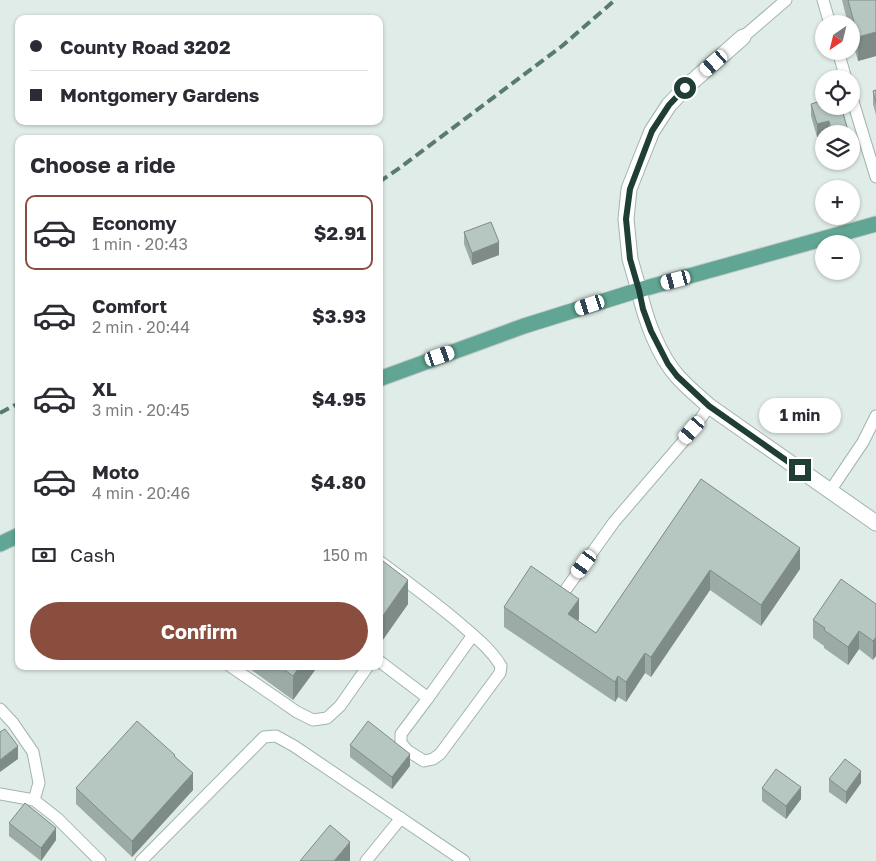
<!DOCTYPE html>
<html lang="en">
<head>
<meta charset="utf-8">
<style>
  body { margin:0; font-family:"Golos Text",sans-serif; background:#f7f7f7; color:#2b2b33; height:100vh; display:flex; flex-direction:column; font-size:19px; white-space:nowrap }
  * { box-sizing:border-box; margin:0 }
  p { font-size:16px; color:#7c7c81 }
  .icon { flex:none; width:28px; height:28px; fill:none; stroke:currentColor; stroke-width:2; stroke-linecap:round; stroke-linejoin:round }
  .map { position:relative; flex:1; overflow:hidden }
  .side { position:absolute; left:15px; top:135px; width:368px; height:535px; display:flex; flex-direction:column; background:#fff; border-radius:10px; box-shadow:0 1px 4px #0004 }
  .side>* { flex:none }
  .hud { position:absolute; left:15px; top:15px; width:368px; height:110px; border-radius:10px; box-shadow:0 1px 4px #0004; display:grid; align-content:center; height:110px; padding:0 15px; background:#fff }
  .needle { width:32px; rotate:215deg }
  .fabs { position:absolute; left:815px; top:15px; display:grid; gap:10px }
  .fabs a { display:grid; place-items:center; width:45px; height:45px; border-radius:50%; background:#fff; box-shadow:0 1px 4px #0004; font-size:25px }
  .end { position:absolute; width:22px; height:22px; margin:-11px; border:6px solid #1f3e36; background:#fff; box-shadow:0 0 0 2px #fff }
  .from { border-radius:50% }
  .bubble { position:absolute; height:35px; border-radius:18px; background:#fff; box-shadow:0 1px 4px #0004; font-size:16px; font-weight:700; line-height:35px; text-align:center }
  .car { position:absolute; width:15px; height:30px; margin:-15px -8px; border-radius:6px; box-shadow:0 0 4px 1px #0007; background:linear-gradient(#fff 24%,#345 0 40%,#fff 0 76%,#345 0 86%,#fff 0) }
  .hud b { display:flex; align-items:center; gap:18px; height:48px; font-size:19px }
  .hud b+b { border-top:1px solid #e1e1e2 }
  .hud i { width:12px; height:12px; background:#2b2b33 }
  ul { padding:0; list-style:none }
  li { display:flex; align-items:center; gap:15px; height:75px; margin:0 10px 8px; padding:0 5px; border:2px solid transparent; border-radius:10px }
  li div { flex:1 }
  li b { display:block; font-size:19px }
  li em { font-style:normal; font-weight:700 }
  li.on { border-color:#8a4e3f }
  li>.icon { width:45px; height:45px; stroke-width:1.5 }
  h2 { padding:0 15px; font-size:22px; line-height:60px }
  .pay { display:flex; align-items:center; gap:12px; height:55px; padding:0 15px; font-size:19px }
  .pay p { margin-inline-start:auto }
  .action { display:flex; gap:10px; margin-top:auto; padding:10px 15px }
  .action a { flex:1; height:58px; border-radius:30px; background:#8a4e3f; color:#fff; font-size:20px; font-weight:700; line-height:58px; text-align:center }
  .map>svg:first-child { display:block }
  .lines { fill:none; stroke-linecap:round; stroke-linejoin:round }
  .service-casing { stroke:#a2b4ae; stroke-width:13 }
  .minor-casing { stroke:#a2b4ae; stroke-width:17 }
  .tertiary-casing { stroke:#a2b4ae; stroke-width:17 }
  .primary-casing { stroke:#c0c9c7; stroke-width:17 }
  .service { stroke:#fff; stroke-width:11 }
  .minor { stroke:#fff; stroke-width:15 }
  .tertiary { stroke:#fff; stroke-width:15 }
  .primary { stroke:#61a694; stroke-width:15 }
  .rail { stroke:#597a71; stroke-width:4; stroke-dasharray:10 5; stroke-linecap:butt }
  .wall { fill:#9caba5 }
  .shaded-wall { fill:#7f8b86 }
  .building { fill:#b5c7c0; stroke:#7f8b86 }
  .route { stroke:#1f3e36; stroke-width:6 }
</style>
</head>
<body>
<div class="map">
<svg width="876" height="861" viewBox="0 0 876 861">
  <rect width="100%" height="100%" fill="#e0ece7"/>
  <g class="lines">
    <defs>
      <g id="service">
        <polyline points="823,0 830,24"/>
        <polyline points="743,37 786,0"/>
        <polyline points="838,51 846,79"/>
        <polyline points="851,95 876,177"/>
        <polyline points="830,491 863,442 876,416"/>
        <path d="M379,561C406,581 432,600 458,622C474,636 490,648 501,666L500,673L440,754L433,759L424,761L408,751L401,743V734L428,698L379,661"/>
        <polyline points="564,592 614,522 693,430 709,406"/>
        <polyline points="230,666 297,712 313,720 327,718 340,706 368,666"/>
        <polyline points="428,698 473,635"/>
        <polyline points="0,709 13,723 33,752 39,783 34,800"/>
        <polyline points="0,794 34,800 57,818 100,861"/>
        <polyline points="141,861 264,737 276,736 294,746 464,861"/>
        <polyline points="366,861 401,818"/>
      </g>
      <polyline id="minor" points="639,290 630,259 626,219 629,189 640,161 652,131 669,105 685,88 743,37"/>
      <path id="tertiary" d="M639,290C645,318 658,355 678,377C688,388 699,397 709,406L876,523"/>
      <g id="primary">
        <polyline points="379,379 524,326 639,290 876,224"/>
        <polyline points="0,544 19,535"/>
      </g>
    </defs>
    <use href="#service" class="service-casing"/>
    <use href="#minor" class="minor-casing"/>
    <use href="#tertiary" class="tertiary-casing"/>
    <use href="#primary" class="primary-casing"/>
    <use href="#service" class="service"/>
    <use href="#minor" class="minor"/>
    <use href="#tertiary" class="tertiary"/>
    <use href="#primary" class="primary"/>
    <g class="rail">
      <polyline points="379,182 401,167 562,46 615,0"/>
      <polyline points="0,413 19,403"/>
    </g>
  </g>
  <g class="wall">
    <polygon points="842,0 876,0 876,56 858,61 851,37 851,24 848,24"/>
    <polygon points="876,90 876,115 873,104 873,91"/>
    <polygon points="811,104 849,134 824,134 824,135 817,137 811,116"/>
    <polygon points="464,232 499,255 472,265 464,244"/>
    <polygon points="701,479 800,569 761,626 710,590 651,677 645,673 626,702 618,697 615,702 504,627 504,607 579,619 578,621 596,633"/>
    <polygon points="379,558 408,604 382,641 379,639"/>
    <polygon points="876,604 873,660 859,649 848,665 824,648 824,646 813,638 813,620"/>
    <polygon points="246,666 318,666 293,700"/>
    <polygon points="350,745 410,766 392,789 350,757"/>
    <polygon points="175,756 193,790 132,857 76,804 76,788"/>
    <polygon points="829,779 861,783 846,804 829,792"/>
    <polygon points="762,788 801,799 786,819 762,801"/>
    <polygon points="9,823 56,840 41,861 9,836"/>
  </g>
  <g class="shaded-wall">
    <polygon points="876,32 876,56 858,61 858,37"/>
    <polygon points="829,121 829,133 824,134 824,135 817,137 817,124"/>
    <polygon points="853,147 853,160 851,160 851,148"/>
    <polygon points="837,161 848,161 837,164"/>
    <polygon points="499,242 499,255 472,265 472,253"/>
    <polygon points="800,548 800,569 761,626 761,605"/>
    <polygon points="710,570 710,590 651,677 651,657"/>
    <polygon points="408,580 408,604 382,641 382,617"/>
    <polygon points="579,599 579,619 568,635 568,614"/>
    <polygon points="859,631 859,649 848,665 848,647"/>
    <polygon points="876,637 876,656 873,660 873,641"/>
    <polygon points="645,653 645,673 626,702 626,682"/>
    <polygon points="300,666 318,666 293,700 293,676"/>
    <polygon points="618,676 618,697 615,702 615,682"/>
    <polygon points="18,746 18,759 0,772 0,760"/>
    <polygon points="410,754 410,766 392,789 392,777"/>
    <polygon points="861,771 861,783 846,804 846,792"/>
    <polygon points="193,773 193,790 132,857 132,841"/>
    <polygon points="801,787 801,799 786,819 786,806"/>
    <polygon points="56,828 56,840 41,861 41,848"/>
    <polygon points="350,842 350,861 334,861"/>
  </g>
  <g class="building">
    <polygon points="848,0 876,0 876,32 858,37"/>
    <polygon points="876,90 876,103 873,91"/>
    <polygon points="824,100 824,106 841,106 849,134 832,134 829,121 817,124 811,104"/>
    <polygon points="491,222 499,242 472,253 464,232"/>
    <polygon points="701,479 800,548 761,605 710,570 651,657 645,653 626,682 618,676 615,682 504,607 531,566 579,599 568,614 596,633"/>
    <polygon points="379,558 408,580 382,617 379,615"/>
    <polygon points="841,579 876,604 876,637 873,641 859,631 848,647 824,630 825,628 813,620"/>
    <polygon points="279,666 300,666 293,676"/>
    <polygon points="137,721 175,755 174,756 193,773 132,841 76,788"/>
    <polygon points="368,721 410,754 392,777 350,745"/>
    <polygon points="5,729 18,746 0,760 0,732"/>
    <polygon points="845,759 861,771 846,792 829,779"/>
    <polygon points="776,769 801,787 786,806 762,788"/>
    <polygon points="25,803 56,828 41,848 9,823"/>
    <polygon points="330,825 350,842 334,861 300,861"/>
  </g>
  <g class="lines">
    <polyline class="route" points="685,88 669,105 652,131 630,189 626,219 630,259 639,290 643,309 651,331 668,364 677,376 709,406 800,470"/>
  </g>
</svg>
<div class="fabs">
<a><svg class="needle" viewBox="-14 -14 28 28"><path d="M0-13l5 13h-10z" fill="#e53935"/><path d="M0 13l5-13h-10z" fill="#7c7c81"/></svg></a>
<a><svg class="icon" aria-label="locate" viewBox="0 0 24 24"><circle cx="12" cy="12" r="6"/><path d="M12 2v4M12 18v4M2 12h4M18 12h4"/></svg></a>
<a><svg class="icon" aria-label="layers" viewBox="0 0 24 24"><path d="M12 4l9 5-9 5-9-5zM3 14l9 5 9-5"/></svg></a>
<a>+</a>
<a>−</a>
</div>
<i class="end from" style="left:685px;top:88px"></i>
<i class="end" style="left:800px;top:470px"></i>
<div class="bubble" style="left:759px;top:398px;width:82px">1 min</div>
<i class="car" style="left:714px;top:63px;rotate:229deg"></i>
<i class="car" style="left:676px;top:280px;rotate:255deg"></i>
<i class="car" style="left:590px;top:305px;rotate:252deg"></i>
<i class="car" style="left:440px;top:356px;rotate:71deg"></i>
<i class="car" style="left:692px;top:430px;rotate:221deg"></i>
<i class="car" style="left:584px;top:564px;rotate:216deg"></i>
<div class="hud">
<b><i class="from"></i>County Road 3202</b>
<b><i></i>Montgomery Gardens</b>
</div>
<section class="side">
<h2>Choose a ride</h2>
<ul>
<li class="on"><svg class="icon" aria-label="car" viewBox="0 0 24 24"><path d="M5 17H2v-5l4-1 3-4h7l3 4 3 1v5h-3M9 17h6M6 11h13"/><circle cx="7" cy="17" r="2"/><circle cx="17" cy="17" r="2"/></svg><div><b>Economy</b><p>1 min · 20:43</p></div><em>$2.91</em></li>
<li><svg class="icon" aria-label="car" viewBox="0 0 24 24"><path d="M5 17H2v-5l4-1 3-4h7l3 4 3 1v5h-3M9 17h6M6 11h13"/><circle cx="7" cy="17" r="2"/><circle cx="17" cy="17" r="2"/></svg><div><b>Comfort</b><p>2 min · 20:44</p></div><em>$3.93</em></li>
<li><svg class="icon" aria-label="car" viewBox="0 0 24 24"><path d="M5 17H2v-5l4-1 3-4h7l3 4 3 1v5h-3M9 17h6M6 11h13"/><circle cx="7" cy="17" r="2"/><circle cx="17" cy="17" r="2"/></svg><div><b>XL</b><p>3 min · 20:45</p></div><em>$4.95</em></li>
<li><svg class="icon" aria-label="car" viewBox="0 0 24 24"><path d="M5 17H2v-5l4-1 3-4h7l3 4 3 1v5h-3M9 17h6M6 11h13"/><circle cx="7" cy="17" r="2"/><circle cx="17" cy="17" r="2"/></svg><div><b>Moto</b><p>4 min · 20:46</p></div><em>$4.80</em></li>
</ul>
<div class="pay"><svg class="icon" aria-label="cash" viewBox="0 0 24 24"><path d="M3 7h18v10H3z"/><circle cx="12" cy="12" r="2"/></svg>Cash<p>150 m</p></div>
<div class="action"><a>Confirm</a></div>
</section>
</div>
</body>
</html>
